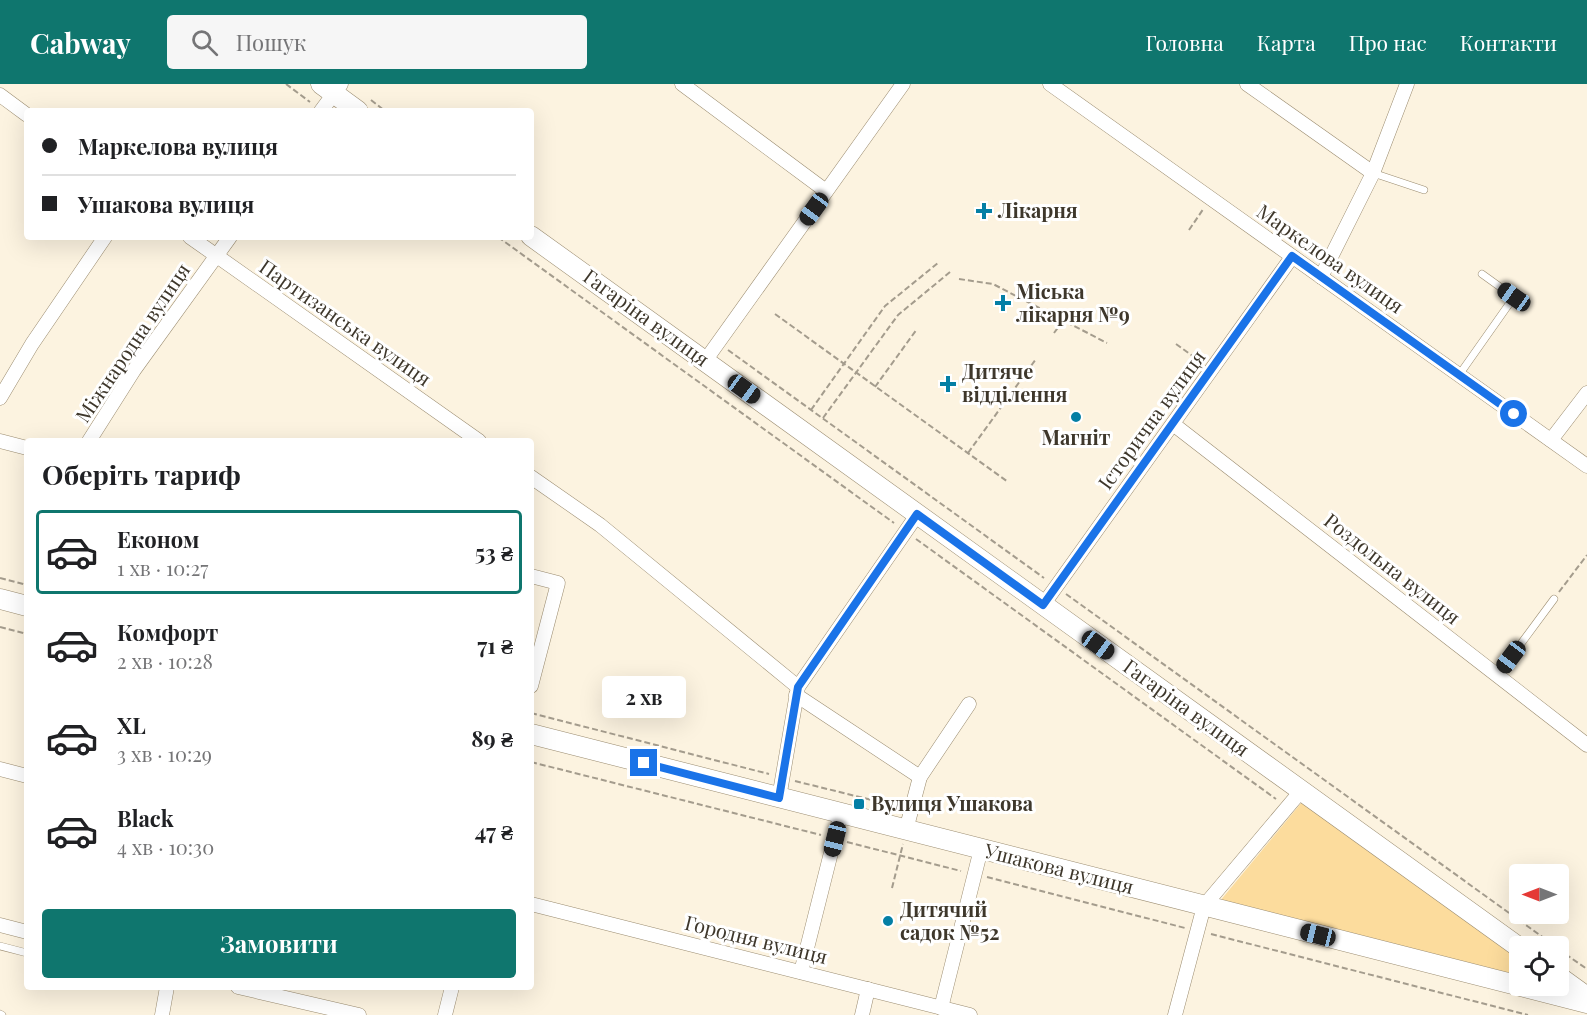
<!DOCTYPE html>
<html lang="uk">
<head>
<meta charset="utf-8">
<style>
  body { margin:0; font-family:"Playfair Display",serif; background:#f6f6f6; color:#202124; height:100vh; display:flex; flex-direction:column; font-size:22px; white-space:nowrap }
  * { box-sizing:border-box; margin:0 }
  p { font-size:20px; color:#757577 }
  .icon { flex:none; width:33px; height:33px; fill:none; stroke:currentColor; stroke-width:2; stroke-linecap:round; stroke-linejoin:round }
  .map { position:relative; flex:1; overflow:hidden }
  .drawer { position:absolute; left:24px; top:354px; width:510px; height:552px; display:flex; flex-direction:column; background:#fff; border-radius:6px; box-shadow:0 6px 24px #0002 }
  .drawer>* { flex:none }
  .top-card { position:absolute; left:24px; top:24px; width:510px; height:132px; border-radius:6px; box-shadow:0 6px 24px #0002; display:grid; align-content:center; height:132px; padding:0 18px; background:#fff }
  .needle { width:39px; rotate:270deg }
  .buttons { position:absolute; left:1509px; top:780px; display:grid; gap:12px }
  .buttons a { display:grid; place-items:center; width:60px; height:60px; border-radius:6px; background:#fff; box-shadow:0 6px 24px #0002; font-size:30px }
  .end { position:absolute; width:27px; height:27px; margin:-14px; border:8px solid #1a73e8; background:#fff; box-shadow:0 0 0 3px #fff }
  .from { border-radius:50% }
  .bubble { position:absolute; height:42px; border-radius:6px; background:#fff; box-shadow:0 6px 24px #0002; font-size:20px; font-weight:700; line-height:42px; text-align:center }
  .car { position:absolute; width:18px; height:36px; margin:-18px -9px; border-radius:8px; box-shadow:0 0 4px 2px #0007; background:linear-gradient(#222 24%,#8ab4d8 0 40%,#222 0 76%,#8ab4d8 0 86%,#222 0) }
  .top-card b { display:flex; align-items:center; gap:21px; height:57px; font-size:22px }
  .top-card b+b { border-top:2px solid #e0e0e0 }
  .top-card i { width:15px; height:15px; background:#202124 }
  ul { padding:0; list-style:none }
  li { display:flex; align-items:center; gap:18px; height:84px; margin:0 12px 9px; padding:0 6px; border:3px solid transparent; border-radius:6px }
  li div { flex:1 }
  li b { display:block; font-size:22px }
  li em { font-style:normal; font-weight:700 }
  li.on { border-color:#0f766e }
  li>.icon { width:54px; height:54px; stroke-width:1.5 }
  h2 { padding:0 18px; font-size:27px; line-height:72px }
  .cta { display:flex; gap:12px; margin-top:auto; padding:12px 18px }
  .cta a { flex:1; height:69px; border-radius:6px; background:#0f766e; color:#fff; font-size:24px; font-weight:700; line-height:69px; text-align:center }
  header { display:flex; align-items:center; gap:36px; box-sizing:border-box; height:84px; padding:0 30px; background:#0f766e; color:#fff }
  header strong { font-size:28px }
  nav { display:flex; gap:33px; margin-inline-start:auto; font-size:21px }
  .search { width:420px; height:54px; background:#f6f6f6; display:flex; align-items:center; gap:15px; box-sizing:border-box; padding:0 21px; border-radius:6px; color:#757577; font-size:22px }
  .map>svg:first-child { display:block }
  .green { fill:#fcdc9d }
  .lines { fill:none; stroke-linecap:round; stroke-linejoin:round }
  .lane-casing { stroke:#9b8c70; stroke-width:8 }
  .street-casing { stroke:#9b8c70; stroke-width:15 }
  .secondary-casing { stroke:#9b8c70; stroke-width:21 }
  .path { stroke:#a49c8d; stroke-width:2; stroke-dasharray:6 3; stroke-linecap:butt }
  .lane { stroke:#fff; stroke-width:7 }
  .street { stroke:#fff; stroke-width:14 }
  .secondary { stroke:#fff; stroke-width:20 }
  .route { stroke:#1a73e8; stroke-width:8 }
  .poi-dot { fill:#047fa5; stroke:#fff; stroke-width:2 }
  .labels { text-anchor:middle; stroke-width:6; stroke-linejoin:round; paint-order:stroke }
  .poi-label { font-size:20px; font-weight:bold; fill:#3e372b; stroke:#fff; text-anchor:start }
  .street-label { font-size:20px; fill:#3e372b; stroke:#fff }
</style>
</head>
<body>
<header>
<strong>Cabway</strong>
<div class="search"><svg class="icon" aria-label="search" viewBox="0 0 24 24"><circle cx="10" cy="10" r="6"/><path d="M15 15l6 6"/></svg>Пошук</div>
<nav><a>Головна</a><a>Карта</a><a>Про нас</a><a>Контакти</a></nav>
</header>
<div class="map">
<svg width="1587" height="931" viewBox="0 0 1587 931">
  <rect width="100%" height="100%" fill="#fcf3e0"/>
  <polygon class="green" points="1302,718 1519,872 1519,877 1512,893 1220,817"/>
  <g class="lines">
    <defs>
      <g id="lane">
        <polyline points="1373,89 1424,106"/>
        <polyline points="1459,291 1514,213 1482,190"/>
        <polyline points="1497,592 1554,515"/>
        <polyline points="0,862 27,869"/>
        <polyline points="0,930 2,931"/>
      </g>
      <g id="street">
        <polyline points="682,0 826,107"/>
        <polyline points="1050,0 1587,382"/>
        <polyline points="1247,0 1373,89"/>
        <polyline points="0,11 27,31"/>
        <polyline points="321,27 341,0"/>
        <polyline points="190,153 479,357"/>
        <polyline points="1321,193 1373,89 1407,0"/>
        <polyline points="705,277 903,0"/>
        <polyline points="0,314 32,260 105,153"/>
        <polyline points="1173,340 1587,661"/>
        <polyline points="1551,356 1587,309"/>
        <polyline points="0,357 27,364"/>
        <polyline points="89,357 134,286 230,153"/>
        <polyline points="531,393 600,441 798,603"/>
        <polyline points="531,492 558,499 531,602"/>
        <polyline points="1043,521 1292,173"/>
        <polyline points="796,611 920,693"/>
        <polyline points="0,685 27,692"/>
        <polyline points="779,714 798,603 917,431"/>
        <polyline points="906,746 920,693 969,620"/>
        <polyline points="531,820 970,931"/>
        <polyline points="0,841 27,848"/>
        <polyline points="801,888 841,729"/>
        <polyline points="238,903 359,931"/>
        <polyline points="941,924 981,765"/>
        <polyline points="162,931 167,903"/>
        <polyline points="445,931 452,903"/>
        <polyline points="862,931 868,905"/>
        <polyline points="1175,931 1204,822 1301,707"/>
      </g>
      <g id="secondary">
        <polyline points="321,0 358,27"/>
        <polyline points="531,152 1520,864"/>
        <polyline points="0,515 27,522"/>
        <polyline points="531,650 1587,919"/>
        <polyline points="1558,892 1587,913"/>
      </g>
    </defs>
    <use href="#lane" class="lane-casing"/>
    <use href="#street" class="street-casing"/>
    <use href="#secondary" class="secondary-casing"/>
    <g class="path">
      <polyline points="286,0 310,18"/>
      <polyline points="371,16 385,27"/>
      <polyline points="1189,146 1204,124"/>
      <polyline points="498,153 894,439"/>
      <polyline points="959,195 993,200 1107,259"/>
      <polyline points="775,230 1008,398"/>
      <polyline points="1054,249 1063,237"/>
      <polyline points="1176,260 1201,278"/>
      <polyline points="728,266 1044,494"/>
      <polyline points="875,303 917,245"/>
      <polyline points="811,326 885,222 938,179"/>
      <polyline points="823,334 898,231 950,188"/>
      <polyline points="968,369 1036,275"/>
      <polyline points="916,455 1276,715"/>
      <polyline points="0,494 27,501"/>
      <polyline points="1559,508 1587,471"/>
      <polyline points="1066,510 1555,862"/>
      <polyline points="0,543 27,550"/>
      <polyline points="531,629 769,690"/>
      <polyline points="531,678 821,751"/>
      <polyline points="795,697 900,723"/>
      <polyline points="847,758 961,787"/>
      <polyline points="987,793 1185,844"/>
      <polyline points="892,804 903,760"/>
      <polyline points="1211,850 1528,931"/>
      <polyline points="1558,865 1587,885"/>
    </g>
    <use href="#lane" class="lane"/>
    <use href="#street" class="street"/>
    <use href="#secondary" class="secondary"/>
  </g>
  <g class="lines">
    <polyline class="route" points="644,679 779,714 798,603 917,430 1043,521 1292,172 1514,330"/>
  </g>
  <g class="poi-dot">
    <path d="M981 118h6v6h6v6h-6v6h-6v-6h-6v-6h6z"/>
    <path d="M1000 210h6v6h6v6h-6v6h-6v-6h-6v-6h6z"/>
    <path d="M945 291h6v6h6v6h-6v6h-6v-6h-6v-6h6z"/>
    <circle cx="1076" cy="333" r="6"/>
    <rect x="853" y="714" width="12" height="12" rx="3"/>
    <circle cx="888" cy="837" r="6"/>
  </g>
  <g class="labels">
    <g class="poi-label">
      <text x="998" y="134">Лікарня</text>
      <text x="1016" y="215">Міська<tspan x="1016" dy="23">лікарня №9</tspan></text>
      <text x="962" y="295">Дитяче<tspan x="962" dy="23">відділення</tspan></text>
      <text x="1076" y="361" text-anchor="middle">Магніт</text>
      <text x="871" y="727">Вулиця Ушакова</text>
      <text x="900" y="833">Дитячий<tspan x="900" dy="23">садок №52</tspan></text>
    </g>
    <g class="street-label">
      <text transform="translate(1330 175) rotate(35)" y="7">Маркелова вулиця</text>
      <text transform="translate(646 234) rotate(36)" y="7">Гагаріна вулиця</text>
      <text transform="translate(345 239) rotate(35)" y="7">Партизанська вулиця</text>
      <text transform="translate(133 259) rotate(-56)" y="7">Міжнародна вулиця</text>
      <text transform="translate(1152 336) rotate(-54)" y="7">Історична вулиця</text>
      <text transform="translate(1392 485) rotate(38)" y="7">Роздольна вулиця</text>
      <text transform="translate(1186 624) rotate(36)" y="7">Гагаріна вулиця</text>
      <text transform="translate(1059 785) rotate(14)" y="7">Ушакова вулиця</text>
      <text transform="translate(756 856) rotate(14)" y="7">Городня вулиця</text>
    </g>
  </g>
</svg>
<div class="buttons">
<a><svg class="needle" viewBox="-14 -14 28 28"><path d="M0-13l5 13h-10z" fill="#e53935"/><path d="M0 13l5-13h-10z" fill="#757577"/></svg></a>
<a><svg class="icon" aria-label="locate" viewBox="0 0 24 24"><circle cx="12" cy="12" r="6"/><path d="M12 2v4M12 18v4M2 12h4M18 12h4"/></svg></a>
</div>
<i class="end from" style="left:1514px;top:330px"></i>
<i class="end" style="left:644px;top:679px"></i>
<div class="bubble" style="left:602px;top:592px;width:84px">2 хв</div>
<i class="car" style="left:814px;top:125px;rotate:216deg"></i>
<i class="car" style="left:1514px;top:213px;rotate:305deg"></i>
<i class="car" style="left:744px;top:305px;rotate:126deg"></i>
<i class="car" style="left:1098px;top:561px;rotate:126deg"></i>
<i class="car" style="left:1511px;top:573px;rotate:217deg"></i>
<i class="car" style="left:835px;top:755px;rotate:194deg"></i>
<i class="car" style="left:1318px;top:851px;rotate:284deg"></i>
<div class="top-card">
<b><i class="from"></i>Маркелова вулиця</b>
<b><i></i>Ушакова вулиця</b>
</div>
<section class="drawer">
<h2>Оберіть тариф</h2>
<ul>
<li class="on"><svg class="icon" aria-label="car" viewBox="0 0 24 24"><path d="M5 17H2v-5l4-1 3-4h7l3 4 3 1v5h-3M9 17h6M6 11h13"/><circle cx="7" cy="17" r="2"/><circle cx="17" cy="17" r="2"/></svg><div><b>Економ</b><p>1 хв · 10:27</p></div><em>53 ₴</em></li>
<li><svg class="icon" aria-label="car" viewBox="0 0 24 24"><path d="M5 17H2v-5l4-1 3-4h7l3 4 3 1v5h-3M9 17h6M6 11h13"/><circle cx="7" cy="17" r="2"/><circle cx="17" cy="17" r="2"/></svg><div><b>Комфорт</b><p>2 хв · 10:28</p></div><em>71 ₴</em></li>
<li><svg class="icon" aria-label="car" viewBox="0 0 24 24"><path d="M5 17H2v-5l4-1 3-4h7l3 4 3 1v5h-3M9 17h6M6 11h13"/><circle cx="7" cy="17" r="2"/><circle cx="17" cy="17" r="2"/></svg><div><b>XL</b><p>3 хв · 10:29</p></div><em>89 ₴</em></li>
<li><svg class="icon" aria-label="car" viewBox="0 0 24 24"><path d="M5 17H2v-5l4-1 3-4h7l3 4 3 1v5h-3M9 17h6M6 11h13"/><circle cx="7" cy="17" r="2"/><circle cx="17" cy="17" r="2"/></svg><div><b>Black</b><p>4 хв · 10:30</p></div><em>47 ₴</em></li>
</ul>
<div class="cta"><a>Замовити</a></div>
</section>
</div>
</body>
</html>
